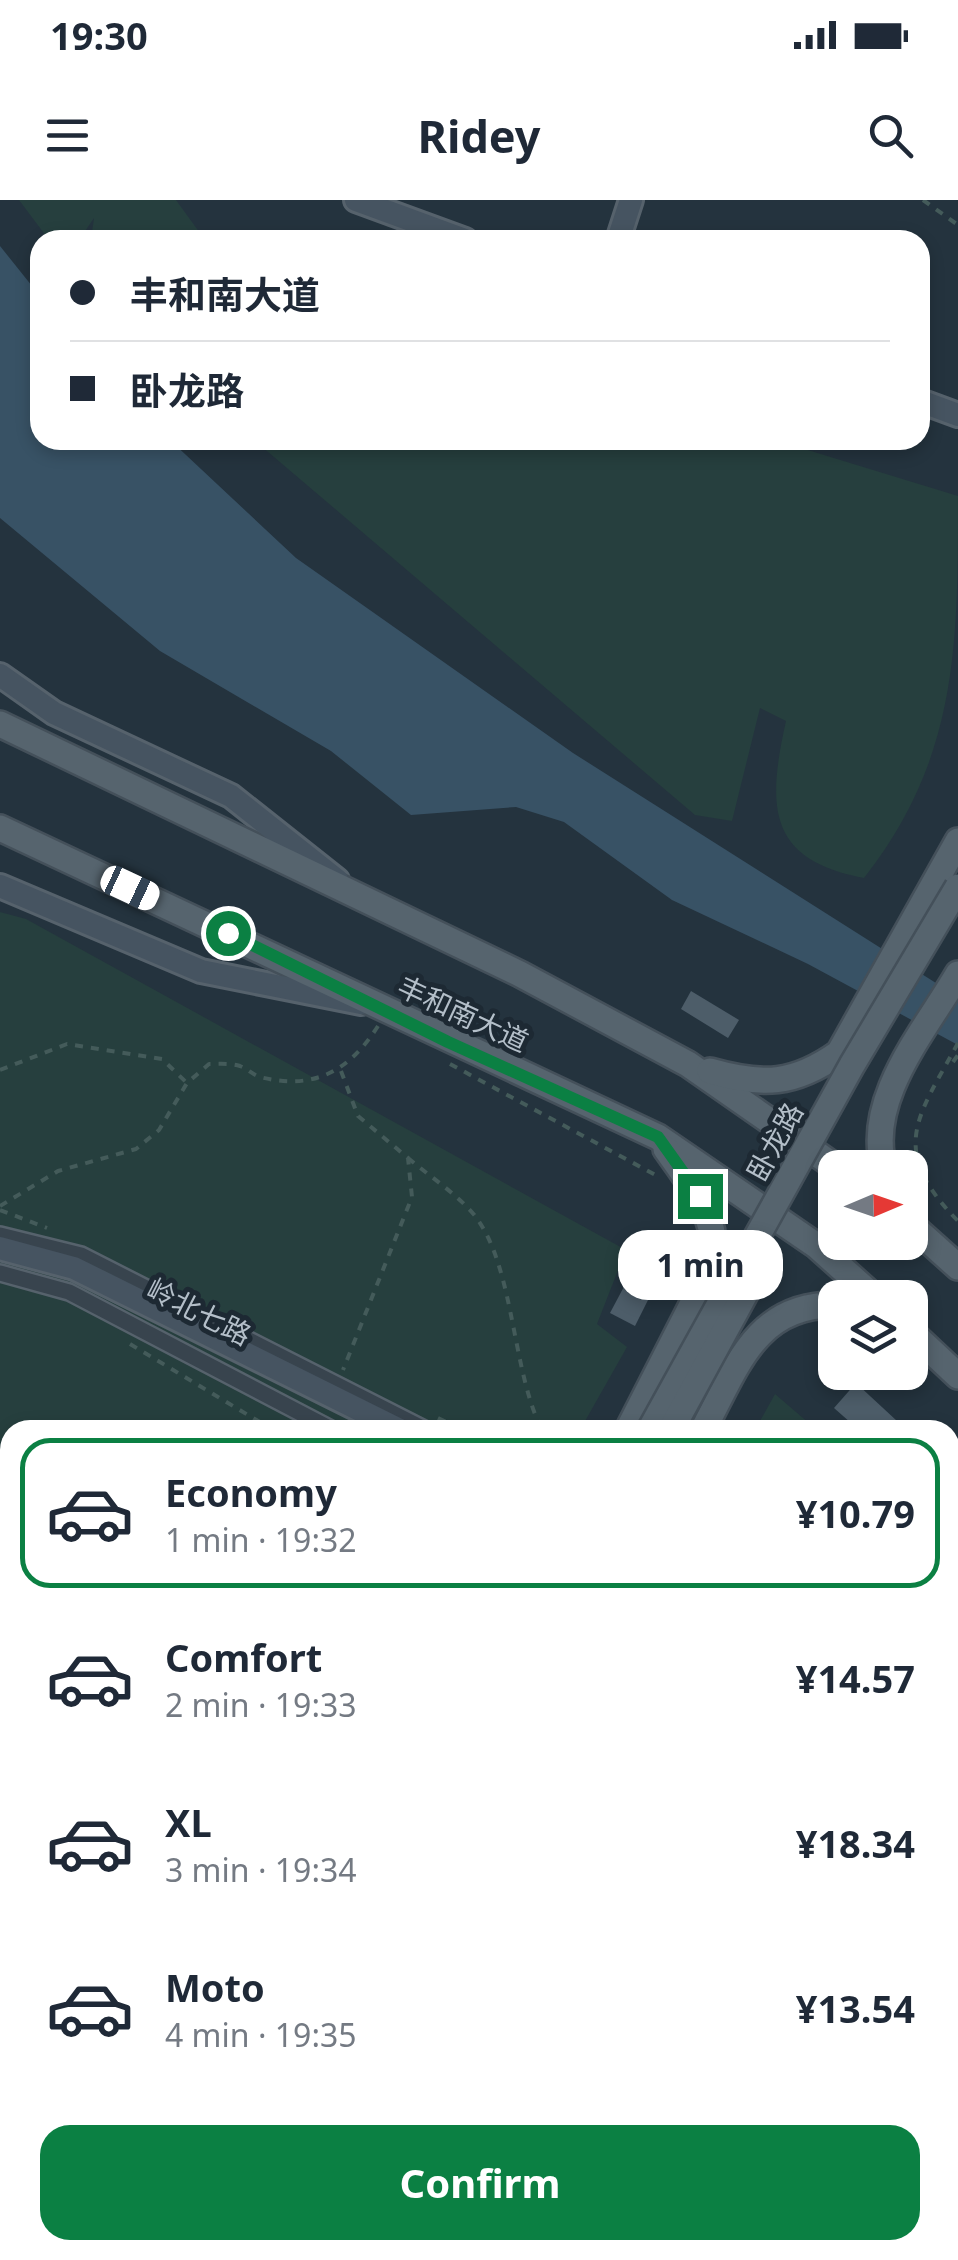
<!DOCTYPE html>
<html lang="en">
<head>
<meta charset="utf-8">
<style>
  body { margin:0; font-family:"Noto Sans","Noto Sans SC",sans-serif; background:#f2f2f3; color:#1f2937; height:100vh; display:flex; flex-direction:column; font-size:38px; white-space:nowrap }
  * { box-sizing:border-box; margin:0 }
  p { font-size:32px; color:#747a83 }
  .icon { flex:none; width:55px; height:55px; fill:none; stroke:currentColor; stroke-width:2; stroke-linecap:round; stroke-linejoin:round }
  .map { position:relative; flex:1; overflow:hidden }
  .panel { position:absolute; left:0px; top:1220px; width:960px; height:840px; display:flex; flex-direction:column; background:#fff; border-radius:30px 30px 0 0; box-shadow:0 5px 15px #0003 }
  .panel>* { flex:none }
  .guide { position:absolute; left:30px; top:30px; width:900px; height:220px; border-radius:30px; box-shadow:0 5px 15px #0003; display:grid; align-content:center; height:220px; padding:0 40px; background:#fff }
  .needle { width:65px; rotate:88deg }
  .fabs { position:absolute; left:818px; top:950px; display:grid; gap:20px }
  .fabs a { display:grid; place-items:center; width:110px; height:110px; border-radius:20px; background:#fff; box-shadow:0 5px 15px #0003; font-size:50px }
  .end { position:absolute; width:45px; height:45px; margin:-22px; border:12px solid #0b8043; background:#fff; box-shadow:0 0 0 5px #fff }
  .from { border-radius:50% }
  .bubble { position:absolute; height:70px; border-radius:30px; background:#fff; box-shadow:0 5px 15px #0003; font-size:32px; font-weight:700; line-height:70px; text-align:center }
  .car { position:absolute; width:30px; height:60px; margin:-30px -15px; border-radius:12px; box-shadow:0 0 8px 2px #0007; background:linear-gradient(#fff 24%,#345 0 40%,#fff 0 76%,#345 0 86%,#fff 0) }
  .guide b { display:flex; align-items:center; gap:35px; height:95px; font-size:38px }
  .guide b+b { border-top:2px solid #e0e1e3 }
  .guide i { width:25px; height:25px; background:#1f2937 }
  ul { padding:18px 0 0; list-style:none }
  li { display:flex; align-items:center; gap:30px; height:150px; margin:0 20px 15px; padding:0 20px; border:5px solid transparent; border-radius:30px }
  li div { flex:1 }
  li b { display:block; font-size:38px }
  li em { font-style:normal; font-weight:700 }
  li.current { border-color:#0b8043 }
  li>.icon { width:90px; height:90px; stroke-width:1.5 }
  .cta { display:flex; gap:20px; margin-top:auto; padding:20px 40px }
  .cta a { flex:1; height:115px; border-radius:30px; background:#0b8043; color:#fff; font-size:40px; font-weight:700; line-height:115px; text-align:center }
  .status { display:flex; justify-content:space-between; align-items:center; height:70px; padding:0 50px; background:#fff; direction:ltr }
  .status svg { height:28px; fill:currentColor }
  header { display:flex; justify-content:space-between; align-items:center; height:130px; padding:0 40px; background:#fff; font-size:45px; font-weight:700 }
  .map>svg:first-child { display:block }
  .green { fill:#263f3e }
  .water { fill:#385265 }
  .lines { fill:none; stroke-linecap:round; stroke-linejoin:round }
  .river { stroke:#385265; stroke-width:32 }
  .building { fill:#4d5d69 }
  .street-casing { stroke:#56626c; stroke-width:20 }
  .secondary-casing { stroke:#56626c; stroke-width:28 }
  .primary-casing { stroke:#44505a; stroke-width:30 }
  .path { stroke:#445b5a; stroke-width:4; stroke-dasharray:8 8; stroke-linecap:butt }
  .street { stroke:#38444e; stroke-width:15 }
  .secondary { stroke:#465461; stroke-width:22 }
  .primary { stroke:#56646e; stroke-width:25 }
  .primary-bridge-casing { stroke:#44505a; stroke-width:30; stroke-linecap:butt }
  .primary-bridge { stroke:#56646e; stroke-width:25 }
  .route { stroke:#0b8043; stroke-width:12 }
  .labels { text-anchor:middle; stroke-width:10; stroke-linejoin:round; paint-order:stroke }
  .street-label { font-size:28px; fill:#b4bfc9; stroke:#1d2933 }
</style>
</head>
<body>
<div class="status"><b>19:30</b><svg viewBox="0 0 49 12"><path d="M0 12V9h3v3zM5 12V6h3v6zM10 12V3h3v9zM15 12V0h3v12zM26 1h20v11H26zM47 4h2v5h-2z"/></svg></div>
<header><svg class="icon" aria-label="menu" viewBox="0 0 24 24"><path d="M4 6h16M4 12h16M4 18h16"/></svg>Ridey<svg class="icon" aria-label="search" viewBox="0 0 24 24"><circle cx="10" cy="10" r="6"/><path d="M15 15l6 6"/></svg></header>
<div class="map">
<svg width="958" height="2060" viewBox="0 0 958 2060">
  <rect width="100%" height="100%" fill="#24333e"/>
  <g class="green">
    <polygon points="19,0 176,0 205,40 91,40 94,18 79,40 49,40"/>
    <path d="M254,240H775L958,296C958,446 958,558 864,678C767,660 767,606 786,521L760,508L732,621L695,615Z"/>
    <polygon points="0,712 26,719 626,1050 597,1124 627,1147 580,1230 10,1230 10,2050 124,2050 119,2060 0,2060"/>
    <polygon points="775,1194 817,1230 755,1230"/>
    <polygon points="950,1269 958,1276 958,1814 950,1829"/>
    <polygon points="481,2050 832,2050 826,2060 497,2060"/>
  </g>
  <g class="water">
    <polygon points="0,46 40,96 40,240 170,240 296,358 573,553 958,797 958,845 808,764 672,700 564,622 516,607 411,615 331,551 160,451 0,318"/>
    <polygon points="950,1298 958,1304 958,1614 950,1615"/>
  </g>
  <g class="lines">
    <polyline class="river" points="371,2050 389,2060"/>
  </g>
  <g class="building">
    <polygon points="691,791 739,820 728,838 681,809"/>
    <polygon points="636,1064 660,1076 635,1126 610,1113"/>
    <polygon points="856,1183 897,1221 889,1230 859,1230 834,1208"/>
  </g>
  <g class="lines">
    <defs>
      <g id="street">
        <polyline points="0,1035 81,1055 426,1230"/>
        <polyline points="0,1073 69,1092 333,1230"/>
      </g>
      <g id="secondary">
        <polyline points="356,0 465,40"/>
        <polyline points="618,40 631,0"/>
        <polyline points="920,201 958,215"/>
        <polyline points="0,475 54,513 231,596 337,680"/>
        <polyline points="0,686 201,771 361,803"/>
        <polyline points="0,1048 74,1068 400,1230"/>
        <polyline points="950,1929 958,1915"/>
        <polyline points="950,1978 958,1964"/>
        <polyline points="345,2050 363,2060"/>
        <polyline points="412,2050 430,2060"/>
        <polyline points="876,2060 882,2050"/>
        <polyline points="904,2060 910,2050"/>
      </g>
      <g id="primary">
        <polyline points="0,524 520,774 688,864 837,968"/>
        <polyline points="0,628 658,937 817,1046 875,1098"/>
        <path d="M710,871C763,886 794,885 839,853L958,641"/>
        <path d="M884,968C864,900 925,831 958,774"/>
        <polyline points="910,1024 958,1067"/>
        <polyline points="910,1131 958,1176"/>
        <path d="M628,1230L714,1062C718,1017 691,984 666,949"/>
        <path d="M703,1230C736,1169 755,1104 835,1105"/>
        <polyline points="182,2060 188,2050"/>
        <polyline points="232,2060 238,2050"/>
      </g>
    </defs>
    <use href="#street" class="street-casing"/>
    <use href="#secondary" class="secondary-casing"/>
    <use href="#primary" class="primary-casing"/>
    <g class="path">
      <polyline points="923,0 958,25"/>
      <path d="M958,843C918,917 887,949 958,1021"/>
      <polyline points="953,862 958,855"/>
      <polyline points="450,864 661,978"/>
      <polyline points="0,870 67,844 162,859 187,883"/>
      <polyline points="341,871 358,916 408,958 412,997 343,1170"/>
      <path d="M408,958C428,975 451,990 469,1009C515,1057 510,1167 542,1230"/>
      <path d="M0,1006L58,971L136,949L159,930L187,883L209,864C218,864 231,863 240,866C248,869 253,875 260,877C315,891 350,870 378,826"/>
      <polyline points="0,1010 47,1028"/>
      <polyline points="130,1144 273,1230"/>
      <polyline points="438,1218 463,1230"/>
      <polyline points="0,1527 10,1538"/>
    </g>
    <use href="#street" class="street"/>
    <use href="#secondary" class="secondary"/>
    <use href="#primary" class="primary"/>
    <defs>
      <g id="primary-bridge">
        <polyline points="650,1230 852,865 958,687"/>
        <polyline points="671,1230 752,1081"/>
      </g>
    </defs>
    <use href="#primary-bridge" class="primary-bridge-casing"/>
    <use href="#primary-bridge" class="primary-bridge"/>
  </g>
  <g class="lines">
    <polyline class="route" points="228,733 448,842 658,937 700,996"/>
  </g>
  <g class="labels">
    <g class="street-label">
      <text transform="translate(463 814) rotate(25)" y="10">丰和南大道</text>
      <text transform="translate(775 942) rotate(-61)" y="10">卧龙路</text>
      <text transform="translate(199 1112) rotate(27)" y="10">岭北七路</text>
    </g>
  </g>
</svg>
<div class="fabs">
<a><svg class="needle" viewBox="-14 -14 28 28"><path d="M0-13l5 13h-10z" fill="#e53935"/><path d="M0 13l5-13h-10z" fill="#747a83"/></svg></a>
<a><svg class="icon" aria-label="layers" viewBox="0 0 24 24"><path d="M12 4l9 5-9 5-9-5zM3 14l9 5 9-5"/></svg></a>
</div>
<i class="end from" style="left:228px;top:733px"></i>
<i class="end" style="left:700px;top:996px"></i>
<div class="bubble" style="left:618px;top:1030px;width:165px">1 min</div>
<i class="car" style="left:130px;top:688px;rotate:115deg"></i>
<div class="guide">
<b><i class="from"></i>丰和南大道</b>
<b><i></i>卧龙路</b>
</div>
<section class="panel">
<ul>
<li class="current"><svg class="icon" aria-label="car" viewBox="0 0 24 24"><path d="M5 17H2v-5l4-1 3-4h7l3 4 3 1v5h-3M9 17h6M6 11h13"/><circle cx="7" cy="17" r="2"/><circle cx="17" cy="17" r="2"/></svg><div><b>Economy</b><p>1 min · 19:32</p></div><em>¥10.79</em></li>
<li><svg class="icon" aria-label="car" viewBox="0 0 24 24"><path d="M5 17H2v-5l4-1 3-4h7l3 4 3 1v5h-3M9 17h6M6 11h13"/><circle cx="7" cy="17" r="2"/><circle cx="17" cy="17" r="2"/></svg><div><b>Comfort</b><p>2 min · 19:33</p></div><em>¥14.57</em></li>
<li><svg class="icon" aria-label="car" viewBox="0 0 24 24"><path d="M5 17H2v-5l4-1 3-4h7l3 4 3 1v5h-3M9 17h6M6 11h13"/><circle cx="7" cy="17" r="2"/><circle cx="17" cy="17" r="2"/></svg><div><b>XL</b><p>3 min · 19:34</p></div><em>¥18.34</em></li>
<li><svg class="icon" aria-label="car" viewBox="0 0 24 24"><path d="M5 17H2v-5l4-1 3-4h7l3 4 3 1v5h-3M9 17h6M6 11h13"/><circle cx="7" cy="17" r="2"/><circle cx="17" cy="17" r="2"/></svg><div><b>Moto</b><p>4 min · 19:35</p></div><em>¥13.54</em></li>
</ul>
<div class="cta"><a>Confirm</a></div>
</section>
</div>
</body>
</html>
